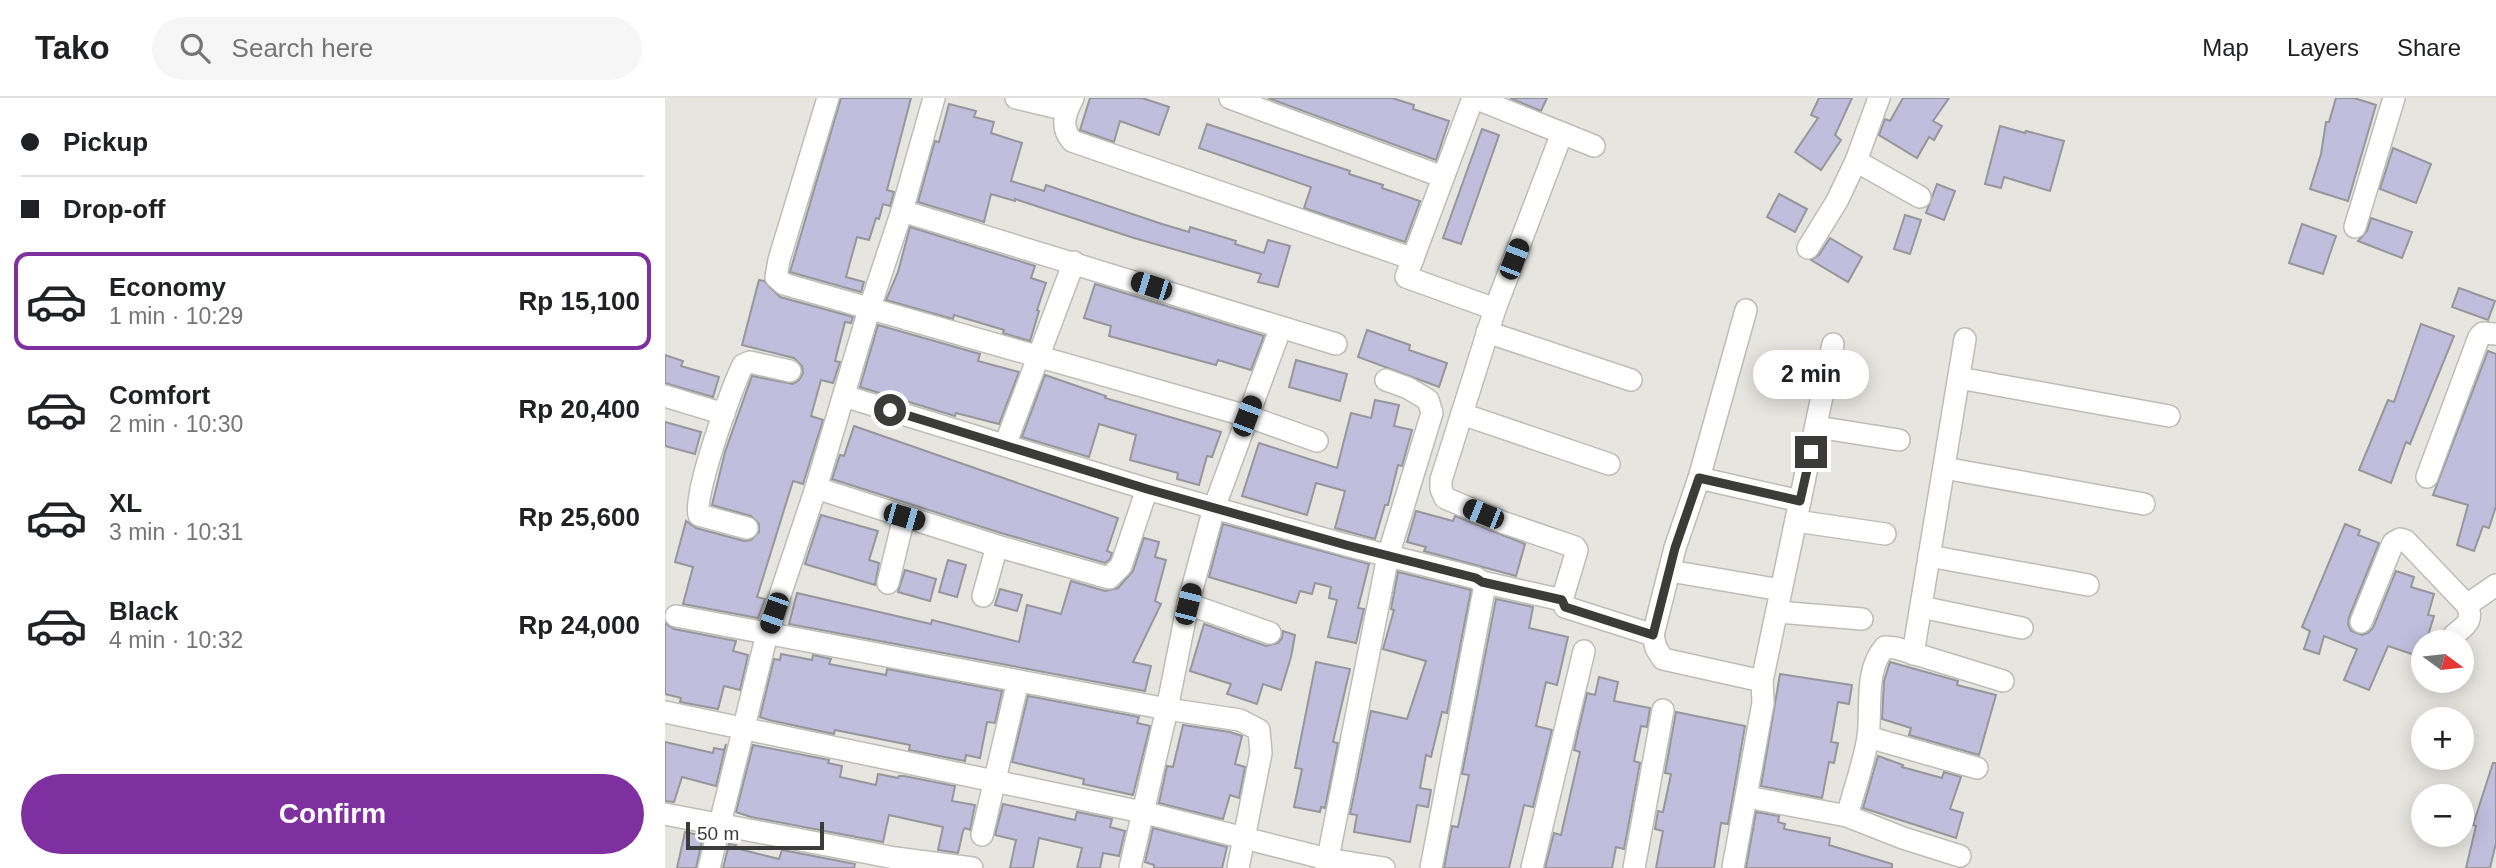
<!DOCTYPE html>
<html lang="en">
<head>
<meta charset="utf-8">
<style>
  body { margin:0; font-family:Arial,sans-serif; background:#f6f6f6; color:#202124; height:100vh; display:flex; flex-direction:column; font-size:26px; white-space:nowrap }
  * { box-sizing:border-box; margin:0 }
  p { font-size:23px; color:#757577 }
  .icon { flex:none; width:38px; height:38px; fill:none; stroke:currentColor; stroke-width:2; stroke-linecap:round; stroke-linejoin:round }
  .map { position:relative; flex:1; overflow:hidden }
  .drawer { display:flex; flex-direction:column; background:#fff; width:665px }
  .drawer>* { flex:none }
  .hud { display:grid; align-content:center; height:154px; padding:0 21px; background:#fff }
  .needle { width:46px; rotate:105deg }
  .controls { position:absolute; left:1746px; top:532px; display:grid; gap:14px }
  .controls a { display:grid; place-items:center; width:63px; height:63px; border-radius:50%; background:#fff; box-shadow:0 4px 18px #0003; font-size:35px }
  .scale { position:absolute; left:21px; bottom:18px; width:138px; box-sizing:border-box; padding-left:7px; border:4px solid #3b3b39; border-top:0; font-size:19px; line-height:24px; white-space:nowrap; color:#3b3b39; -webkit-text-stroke:5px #fff; paint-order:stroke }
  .end { position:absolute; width:32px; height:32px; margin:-16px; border:9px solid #3b3b39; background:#fff; box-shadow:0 0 0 4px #fff }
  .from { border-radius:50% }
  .bubble { position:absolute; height:49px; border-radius:24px; background:#fff; box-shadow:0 4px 18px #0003; font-size:23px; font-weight:600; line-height:49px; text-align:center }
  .car { position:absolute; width:21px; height:42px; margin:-21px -10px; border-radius:9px; box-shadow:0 0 5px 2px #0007; background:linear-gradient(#222 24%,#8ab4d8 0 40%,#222 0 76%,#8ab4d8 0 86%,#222 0) }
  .hud b { display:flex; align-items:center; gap:24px; height:66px; font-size:26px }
  .hud b+b { border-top:2px solid #e0e0e0 }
  .hud i { width:18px; height:18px; background:#202124 }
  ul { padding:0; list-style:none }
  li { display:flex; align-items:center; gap:21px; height:98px; margin:0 14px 10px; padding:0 7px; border:4px solid transparent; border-radius:14px }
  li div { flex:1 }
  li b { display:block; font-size:26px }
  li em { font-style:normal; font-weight:600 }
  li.on { border-color:#7e30a1 }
  li>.icon { width:63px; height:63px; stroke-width:1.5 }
  .cta { display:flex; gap:14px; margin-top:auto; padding:14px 21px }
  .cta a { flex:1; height:80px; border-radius:42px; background:#7e30a1; color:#fff; font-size:28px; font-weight:600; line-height:80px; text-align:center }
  header { display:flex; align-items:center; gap:42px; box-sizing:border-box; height:98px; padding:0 35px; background:#fff; border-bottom:2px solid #e0e0e0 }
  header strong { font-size:33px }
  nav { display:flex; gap:38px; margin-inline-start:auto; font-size:24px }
  .search { width:490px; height:63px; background:#f6f6f6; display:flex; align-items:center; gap:18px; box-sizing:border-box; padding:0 24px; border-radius:38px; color:#757577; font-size:26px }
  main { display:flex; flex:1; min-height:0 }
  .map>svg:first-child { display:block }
  .building { fill:#c1bedd; stroke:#97969b; stroke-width:2 }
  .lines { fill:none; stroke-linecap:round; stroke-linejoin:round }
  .minor-casing { stroke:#bdbdb7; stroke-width:24 }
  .minor { stroke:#fff; stroke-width:21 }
  .route { stroke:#3b3b39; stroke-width:9 }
</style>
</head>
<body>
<header>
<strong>Tako</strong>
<div class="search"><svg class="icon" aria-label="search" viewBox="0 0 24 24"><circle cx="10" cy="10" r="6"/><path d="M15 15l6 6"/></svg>Search here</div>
<nav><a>Map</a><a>Layers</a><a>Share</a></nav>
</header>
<main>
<section class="drawer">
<div class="hud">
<b><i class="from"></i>Pickup</b>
<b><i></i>Drop-off</b>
</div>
<ul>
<li class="on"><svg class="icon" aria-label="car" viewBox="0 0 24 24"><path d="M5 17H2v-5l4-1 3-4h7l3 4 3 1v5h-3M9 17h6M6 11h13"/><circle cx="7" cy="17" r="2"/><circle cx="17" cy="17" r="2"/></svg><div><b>Economy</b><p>1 min · 10:29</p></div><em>Rp 15,100</em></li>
<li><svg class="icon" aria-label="car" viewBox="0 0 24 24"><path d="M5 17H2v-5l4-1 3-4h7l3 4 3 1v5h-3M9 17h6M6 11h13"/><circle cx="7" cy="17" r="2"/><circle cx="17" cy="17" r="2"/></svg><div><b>Comfort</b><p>2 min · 10:30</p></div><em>Rp 20,400</em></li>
<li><svg class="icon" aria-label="car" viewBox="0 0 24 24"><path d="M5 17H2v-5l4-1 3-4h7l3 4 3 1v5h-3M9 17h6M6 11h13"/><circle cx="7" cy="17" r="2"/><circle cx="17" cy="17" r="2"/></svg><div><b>XL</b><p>3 min · 10:31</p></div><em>Rp 25,600</em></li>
<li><svg class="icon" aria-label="car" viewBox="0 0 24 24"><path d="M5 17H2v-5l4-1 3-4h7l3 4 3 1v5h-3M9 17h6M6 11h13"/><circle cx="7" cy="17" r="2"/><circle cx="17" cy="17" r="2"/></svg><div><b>Black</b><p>4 min · 10:32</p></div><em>Rp 24,000</em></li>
</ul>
<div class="cta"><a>Confirm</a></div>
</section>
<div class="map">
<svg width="1831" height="770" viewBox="0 0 1831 770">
  <rect width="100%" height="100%" fill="#e6e5e0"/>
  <g class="building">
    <polygon points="176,0 246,0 222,92 229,94 225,108 218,106 214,121 211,120 204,142 192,139 181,179 199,184 196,194 125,174"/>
    <polygon points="425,0 477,0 504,9 494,37 455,23 449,44 415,32"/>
    <polygon points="603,0 727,0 749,7 748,11 784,23 771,62"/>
    <polygon points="845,0 882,0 876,13"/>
    <polygon points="1154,0 1187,0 1170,37 1176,42 1156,72 1130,54 1153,20 1146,17"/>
    <polygon points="1238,0 1284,0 1268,23 1277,28 1269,42 1264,39 1252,60 1214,37 1220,21 1225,23"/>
    <polygon points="1671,0 1689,0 1711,7 1683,103 1645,91 1656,56 1661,24 1664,24"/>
    <polygon points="284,6 311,13 309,19 329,24 326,35 357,45 346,83 379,93 381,87 497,126 524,134 525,129 571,143 570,146 599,155 603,142 625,148 613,189 593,184 596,176 469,140 350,101 350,103 326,96 319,124 253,104 270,43 274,44"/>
    <polygon points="542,26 685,73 684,76 718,87 717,90 755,103 740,144 639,110 646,89 534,50"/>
    <polygon points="1335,28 1360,35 1361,33 1399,43 1385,93 1339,79 1336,90 1320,86"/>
    <polygon points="817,31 834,37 796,146 778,140"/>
    <polygon points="1728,50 1766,66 1751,105 1715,91"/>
    <polygon points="1272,86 1290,93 1279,122 1261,115"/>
    <polygon points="1114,96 1142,111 1130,134 1102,119"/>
    <polygon points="1240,117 1256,122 1245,156 1229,151"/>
    <polygon points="1706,120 1747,134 1737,160 1693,143 1702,133"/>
    <polygon points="1637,126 1671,138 1658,176 1624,165"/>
    <polygon points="245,129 370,168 366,180 381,185 372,212 374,213 365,243 338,235 339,232 289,217 288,221 221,202 233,174"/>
    <polygon points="1165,140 1197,159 1183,184 1146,162 1154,157"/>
    <polygon points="94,182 99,183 115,199 188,219 186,225 180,224 170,263 175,264 168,285 156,282 146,318 158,322 138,386 128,383 92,499 100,501 93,520 18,506 28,469 10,464 21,423 31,430 79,443 86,442 94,434 94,426 86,418 47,407 60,354 87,278 128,286 134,282 138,275 137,268 129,260 77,247"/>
    <polygon points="430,186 599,238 586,272 553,262 551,267 444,238 446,228 419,220"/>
    <polygon points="1794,190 1830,203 1823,222 1787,209"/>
    <polygon points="1756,226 1789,238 1745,346 1741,344 1726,385 1694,372 1723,302 1729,304"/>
    <polygon points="213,227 315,256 313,263 354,274 334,326 291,315 290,318 195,289"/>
    <polygon points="702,232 745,247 744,252 782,265 774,289 693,259"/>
    <polygon points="1823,253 1831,256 1831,408 1824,430 1818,428 1809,453 1792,447 1803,407 1768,397"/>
    <polygon points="0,257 18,263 16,268 54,279 48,299 0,285"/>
    <polygon points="631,262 682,276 675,303 624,289"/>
    <polygon points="380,277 441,298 440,300 556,334 547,359 542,358 534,387 512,381 513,375 465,362 471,337 434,326 424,359 357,339"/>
    <polygon points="710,302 734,307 729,328 747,332 737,368 733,367 723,407 720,407 710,441 670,430 680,393 651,385 642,417 577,398 594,345 672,370 686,315 706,320"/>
    <polygon points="0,324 36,334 30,356 0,348"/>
    <polygon points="189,328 453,420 442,453 447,455 445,461 440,465 336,435 167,381 175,357 179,358"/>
    <polygon points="751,413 788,423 790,418 860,446 851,478 759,453 761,449 742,444"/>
    <polygon points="156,417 213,433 204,462 214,465 210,487 140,466"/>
    <polygon points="558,426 704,466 693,510 699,511 691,545 663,539 672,502 664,500 666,489 650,485 647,496 635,493 631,505 544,479"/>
    <polygon points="1680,426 1695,432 1693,437 1714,445 1684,519 1683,526 1686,533 1697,537 1703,535 1708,530 1731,473 1749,479 1746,489 1769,496 1763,517 1769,518 1761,544 1759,544 1759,560 1723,548 1704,592 1679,582 1692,551 1659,538 1654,556 1639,551 1645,533 1637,529"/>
    <polygon points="479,440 494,444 490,459 501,462 490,503 496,506 468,564 486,568 480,593 124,526 132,495 266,526 267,522 354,544 362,507 396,516 406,483 440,493 453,490 468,473"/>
    <polygon points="283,462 301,467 292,499 274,494"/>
    <polygon points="240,472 271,481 265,503 233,494"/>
    <polygon points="733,474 806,492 782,615 777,614 766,659 761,657 755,690 766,692 763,709 752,707 745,744 689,734 692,717 685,716 706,613 742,621 761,563 718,551 729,512 726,511"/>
    <polygon points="335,491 357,497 352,513 330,507"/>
    <polygon points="831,501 868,509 864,530 903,539 892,587 881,584 871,628 887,632 868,709 859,707 844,770 779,770 787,728 793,729 804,677 797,676"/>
    <polygon points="0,525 9,531 71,543 68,553 83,557 75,592 59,588 53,611 15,604 16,600 0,596"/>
    <polygon points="539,526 601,548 613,545 617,540 618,533 630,537 626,559 616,592 598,586 592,606 562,596 566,586 525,573"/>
    <polygon points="116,556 147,562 148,557 166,561 164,566 221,577 222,571 337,593 330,625 322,624 315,660 301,657 300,663 244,652 245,647 170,632 169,636 104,622 95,619 109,561 115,562"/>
    <polygon points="651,564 685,571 668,644 673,645 660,710 656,709 655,714 629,709 637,671 630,670"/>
    <polygon points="1225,564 1293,583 1292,587 1331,597 1314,657 1244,637 1246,630 1217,621 1219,583"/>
    <polygon points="1115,576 1187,587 1184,606 1173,604 1166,644 1173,645 1169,665 1164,664 1157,700 1096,688"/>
    <polygon points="934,579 953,584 949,603 985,610 982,629 976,628 969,663 975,665 959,751 951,749 947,770 880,770 889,735 896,737 915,654 909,652 922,595 930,597"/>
    <polygon points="363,598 474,619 472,625 485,628 468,697 418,686 419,681 347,664"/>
    <polygon points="1011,614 1080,628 1063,726 1056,725 1049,770 991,770 998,733 990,731 993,713 998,714 1006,676 1000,675"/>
    <polygon points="518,627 565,634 577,638 570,666 580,669 574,700 565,697 558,721 494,705 502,668 508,669"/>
    <polygon points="0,644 48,655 49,650 59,652 61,646 51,688 17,679 9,704 0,703"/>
    <polygon points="88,647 164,662 163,665 177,668 175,679 211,687 213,676 233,680 234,678 239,678 290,688 287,703 310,707 305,732 300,730 298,733 293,755 273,752 278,729 224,717 218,744 86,719 71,714"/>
    <polygon points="1213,658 1238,667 1237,669 1277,680 1279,674 1296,679 1285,711 1298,715 1291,740 1198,710"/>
    <polygon points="1828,665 1831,665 1831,745 1825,770 1801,770 1811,728 1808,727"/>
    <polygon points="338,706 410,722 412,714 447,721 445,729 460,733 454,758 438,755 435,770 412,770 417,750 374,740 368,770 345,770 351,742 330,737"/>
    <polygon points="1091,714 1114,718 1113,724 1120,726 1119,731 1165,740 1164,747 1227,766 1227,770 1081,770"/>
    <polygon points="488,730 562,749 557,770 489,770 489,767 480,764"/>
    <polygon points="20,734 38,738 31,770 12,770"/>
    <polygon points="64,746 71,747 70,750 114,761 117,752 190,766 189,770 58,770"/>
  </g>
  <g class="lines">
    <defs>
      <g id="minor">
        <polyline points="163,0 114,162 111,179 119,186 582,318 652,343"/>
        <polyline points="351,0 402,12"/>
        <path d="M408,0C400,15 395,29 407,43L748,161"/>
        <polyline points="565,0 778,79"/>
        <polyline points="808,0 741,179 830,211 897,35"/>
        <polyline points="810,0 929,48"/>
        <polyline points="1191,63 1255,99"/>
        <polyline points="237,113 671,246"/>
        <polyline points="1690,129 1729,0"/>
        <polyline points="1143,150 1172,103 1191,63 1214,0"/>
        <polyline points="830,211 776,382 776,391 780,400 837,424 910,449 912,452 897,502 900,509 988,537 991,550 998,561 1097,583 1098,605 1068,770"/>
        <polyline points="822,234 966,282"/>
        <polyline points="1294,280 1504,318"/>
        <polyline points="0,298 59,316"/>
        <polyline points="179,298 482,391 681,447 811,480 817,484 819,492 766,770"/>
        <polyline points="797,316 944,366"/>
        <polyline points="1152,329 1234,342"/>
        <polyline points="340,347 409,164"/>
        <polyline points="1279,370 1479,406"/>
        <polyline points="1762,379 1814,239 1818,235 1831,236"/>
        <polyline points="1034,380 1081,212"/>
        <polyline points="151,390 332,448 444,480 456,468 482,391"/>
        <polyline points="1131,423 1220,436"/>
        <path d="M82,430L34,417C27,400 67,288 78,267L85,264L125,273"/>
        <polyline points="1264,458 1423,487"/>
        <polyline points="1005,473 1116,492"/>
        <polyline points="817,484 897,502"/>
        <polyline points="223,485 239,419"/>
        <polyline points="318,498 332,448"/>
        <polyline points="523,506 605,535"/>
        <polyline points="1802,507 1831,487"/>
        <polyline points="1256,509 1357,530"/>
        <polyline points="1112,514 1197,521"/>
        <polyline points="11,518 502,611 575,622 594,632 596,655 573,770"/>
        <path d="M1696,524L1728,445L1735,441L1741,443L1802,507C1809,523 1801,527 1789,537"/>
        <polyline points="988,537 1010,450 1034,380 1135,403"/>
        <polyline points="1248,556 1300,241"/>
        <polyline points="1097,583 1168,246"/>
        <polyline points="0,614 477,714 662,761 719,770"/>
        <polyline points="1203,639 1312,670"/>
        <polyline points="1082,699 1182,718"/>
        <polyline points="0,716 230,760 307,770"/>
        <polyline points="317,737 353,583"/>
        <path d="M1295,758L1238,740L1182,718C1189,692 1199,665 1203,639C1207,609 1199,572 1220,549L1231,550L1338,583"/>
        <polyline points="44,770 102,536 151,390 204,212 237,113 269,0"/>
        <polyline points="465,770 502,611 523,506 549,410 616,229"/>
        <polyline points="661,770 723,458 767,315 763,302 743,290 721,282"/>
        <polyline points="867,770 919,553"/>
        <polyline points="969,770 998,612"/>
      </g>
    </defs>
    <use href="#minor" class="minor-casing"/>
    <use href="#minor" class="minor"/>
  </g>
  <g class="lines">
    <polyline class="route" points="225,312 482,391 681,447 811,480 817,484 897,502 900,509 988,537 1010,450 1034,380 1135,403 1146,354"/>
  </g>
</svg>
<div class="controls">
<a><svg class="needle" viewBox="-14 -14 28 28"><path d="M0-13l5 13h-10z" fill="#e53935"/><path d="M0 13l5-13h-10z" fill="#757577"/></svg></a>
<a>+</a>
<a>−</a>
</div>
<div class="scale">50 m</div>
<i class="end from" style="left:225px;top:312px"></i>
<i class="end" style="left:1146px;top:354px"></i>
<div class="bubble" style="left:1088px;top:252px;width:116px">2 min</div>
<i class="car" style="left:849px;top:161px;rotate:21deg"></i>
<i class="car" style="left:486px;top:188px;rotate:288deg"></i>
<i class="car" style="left:582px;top:318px;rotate:21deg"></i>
<i class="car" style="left:818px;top:416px;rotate:292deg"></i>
<i class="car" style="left:239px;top:419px;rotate:106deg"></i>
<i class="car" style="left:523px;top:506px;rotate:14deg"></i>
<i class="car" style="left:109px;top:515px;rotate:199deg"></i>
</div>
</main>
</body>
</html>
